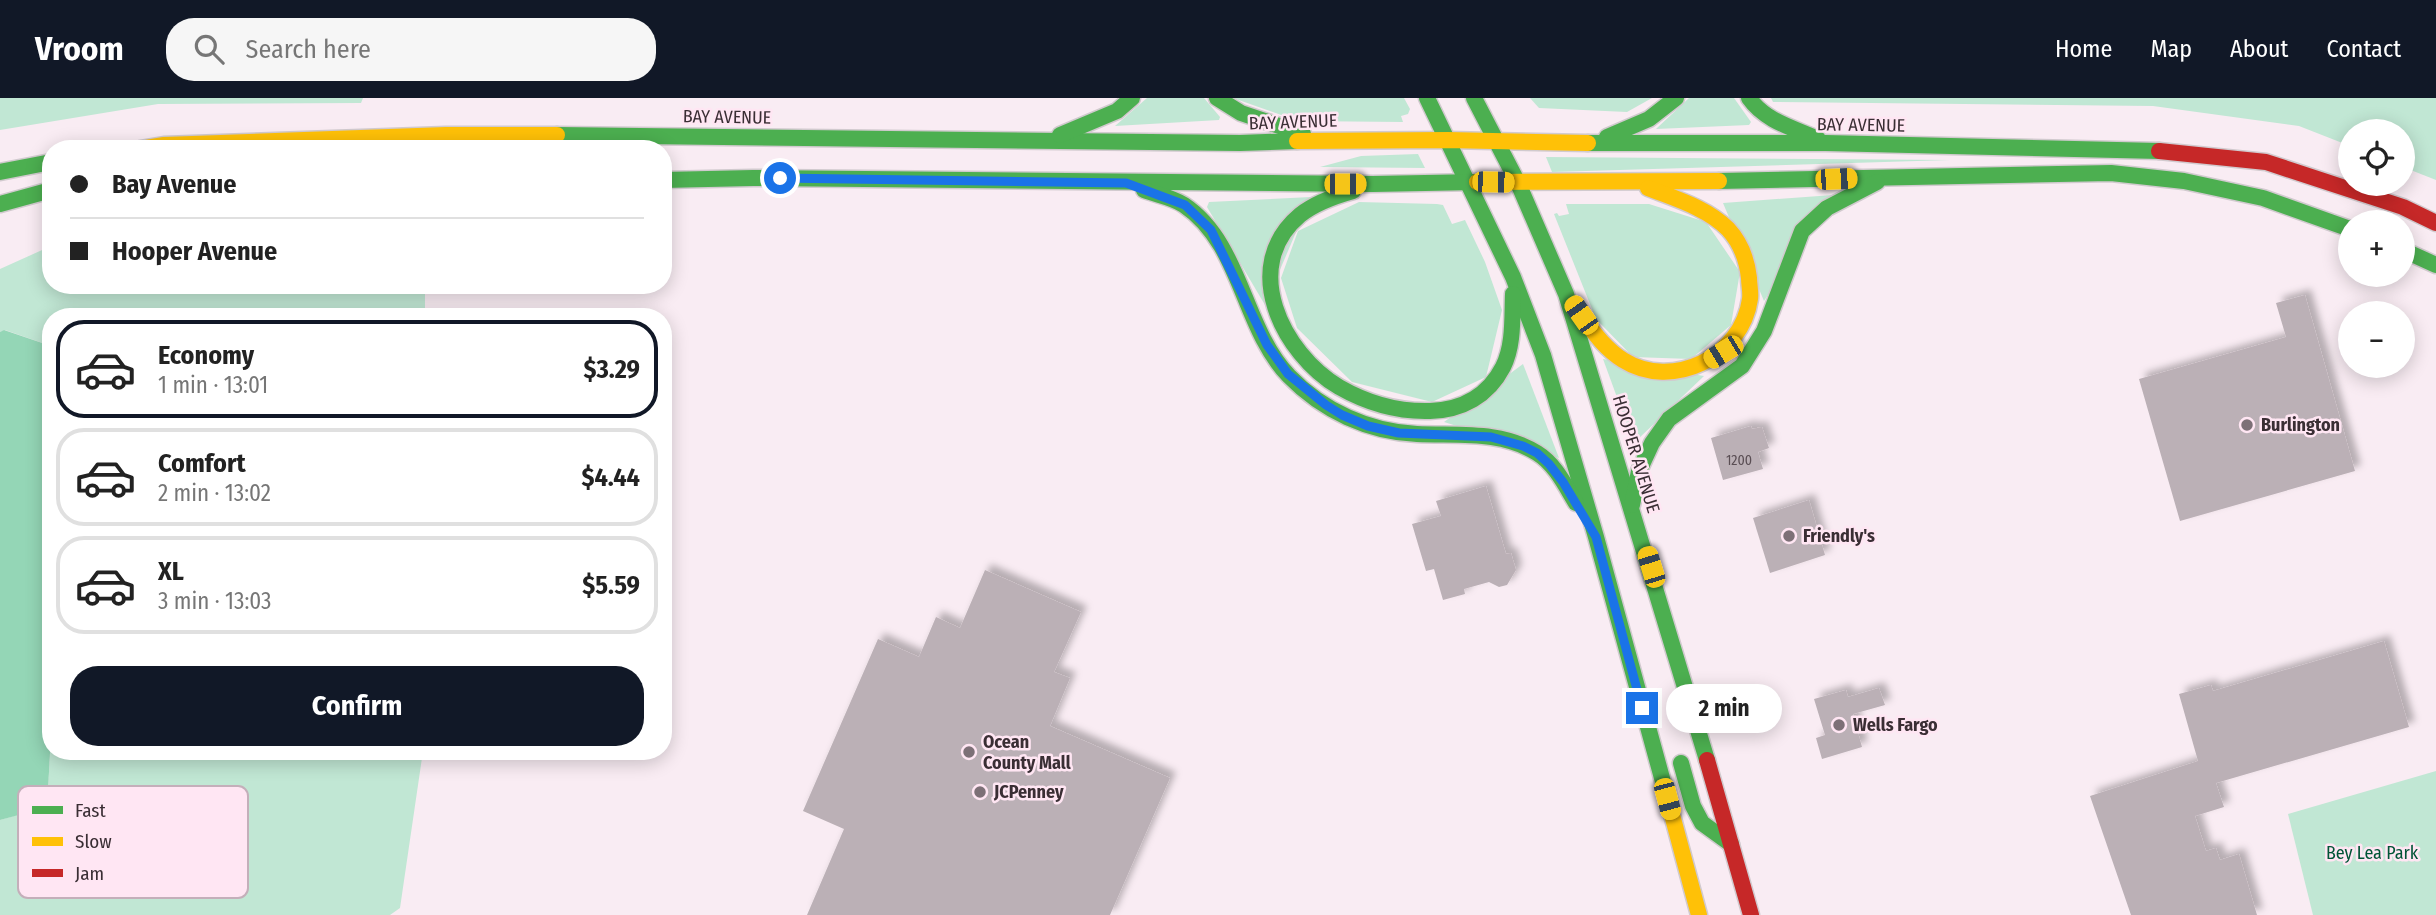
<!DOCTYPE html>
<html lang="en">
<head>
<meta charset="utf-8">
<style>
  body { margin:0; font-family:"Fira Sans Condensed",sans-serif; background:#f6f6f6; color:#222; height:100vh; display:flex; flex-direction:column; font-size:26px; white-space:nowrap }
  * { box-sizing:border-box; margin:0 }
  p { font-size:23px; color:#767676 }
  .icon { flex:none; width:38px; height:38px; fill:none; stroke:currentColor; stroke-width:2; stroke-linecap:round; stroke-linejoin:round }
  .map { position:relative; flex:1; overflow:hidden }
  .sheet { position:absolute; left:42px; top:210px; width:630px; height:452px; display:flex; flex-direction:column; background:#fff; border-radius:28px; box-shadow:0 4px 18px #0003 }
  .sheet>* { flex:none }
  .banner { position:absolute; left:42px; top:42px; width:630px; height:154px; border-radius:28px; box-shadow:0 4px 18px #0003; display:grid; align-content:center; height:154px; padding:0 28px; background:#fff }
  .tools { position:absolute; left:2338px; top:21px; display:grid; gap:14px }
  .tools a { display:grid; place-items:center; width:77px; height:77px; border-radius:50%; background:#fff; box-shadow:0 4px 18px #0003; font-size:35px }
  .end { position:absolute; width:32px; height:32px; margin:-16px; border:9px solid #1a73e8; background:#fff; box-shadow:0 0 0 4px #fff }
  .from { border-radius:50% }
  .bubble { position:absolute; height:49px; border-radius:24px; background:#fff; box-shadow:0 4px 18px #0003; font-size:23px; font-weight:700; line-height:49px; text-align:center }
  .car { position:absolute; width:21px; height:42px; margin:-21px -10px; border-radius:9px; box-shadow:0 0 5px 2px #0007; background:linear-gradient(#f5c518 24%,#345 0 40%,#f5c518 0 76%,#345 0 86%,#f5c518 0) }
  .banner b { display:flex; align-items:center; gap:24px; height:66px; font-size:26px }
  .banner b+b { border-top:2px solid #e0e0e0 }
  .banner i { width:18px; height:18px; background:#222 }
  ul { padding:12px 0 0; list-style:none }
  li { display:flex; align-items:center; gap:21px; height:98px; margin:0 14px 10px; padding:0 14px; border:4px solid #e0e0e0; border-radius:28px }
  li div { flex:1 }
  li b { display:block; font-size:26px }
  li em { font-style:normal; font-weight:700 }
  li.active { border-color:#111827 }
  li>.icon { width:63px; height:63px; stroke-width:1.5 }
  .primary-button { display:flex; gap:14px; margin-top:auto; padding:14px 28px }
  .primary-button a { flex:1; height:80px; border-radius:28px; background:#111827; color:#fff; font-size:28px; font-weight:700; line-height:80px; text-align:center }
  header { display:flex; align-items:center; gap:42px; box-sizing:border-box; height:98px; padding:0 35px; background:#111827; color:#fff }
  header strong { font-size:33px }
  nav { display:flex; gap:38px; margin-inline-start:auto; font-size:24px }
  .search { width:490px; height:63px; background:#f6f6f6; display:flex; align-items:center; gap:18px; box-sizing:border-box; padding:0 24px; border-radius:28px; color:#767676; font-size:26px }
  .map>svg:first-child { display:block }
  .green { fill:#c1e7d4 }
  .water { fill:#94d6b6 }
  .building { fill:#bbb0b6; filter:url(#shadow) }
  .lines { fill:none; stroke-linecap:round; stroke-linejoin:round }
  .fast-casing { stroke:#d1cace; stroke-width:19 }
  .slow-casing { stroke:#d1cace; stroke-width:19 }
  .jam-casing { stroke:#d1cace; stroke-width:19 }
  .fast { stroke:#4caf50; stroke-width:16 }
  .slow { stroke:#ffc107; stroke-width:16 }
  .jam { stroke:#c62828; stroke-width:16 }
  .route { stroke:#1a73e8; stroke-width:9 }
  .poi-dot { fill:#7d7077; stroke:#ffe6f3; stroke-width:2.5 }
  .labels { text-anchor:middle; stroke-width:5; stroke-linejoin:round; paint-order:stroke }
  .number-label { font-size:14px; fill:#5a4e54 }
  .street-label { font-size:18px; fill:#3a2e34; stroke:#ffe6f3 }
  .poi-label { font-size:18px; font-weight:bold; fill:#3a2e34; stroke:#ffe6f3; text-anchor:start }
  .park-label { font-size:18px; fill:#005436; stroke:#ffe6f3 }
  .key { fill:#ffe6f3; stroke:#c4afba; stroke-width:2 }
  .key-label { font-size:19px; fill:#3a2e34 }
</style>
</head>
<body>
<header>
<strong>Vroom</strong>
<div class="search"><svg class="icon" aria-label="search" viewBox="0 0 24 24"><circle cx="10" cy="10" r="6"/><path d="M15 15l6 6"/></svg>Search here</div>
<nav><a>Home</a><a>Map</a><a>About</a><a>Contact</a></nav>
</header>
<div class="map">
<svg width="2436" height="817" viewBox="0 0 2436 817">
  <defs>
    <filter id="shadow"><feDropShadow dx="6" dy="-6" stdDeviation="3.5" flood-color="#0004"/></filter>
  </defs>
  <rect width="100%" height="100%" fill="#f9ecf3"/>
  <g class="green">
    <polygon points="0,0 363,0 361,5 158,6 0,32"/>
    <polygon points="1147,0 1204,0 1220,19 1219,22 1115,28"/>
    <polygon points="1233,0 1404,0 1410,11 1408,16 1401,18 1403,24 1298,23"/>
    <polygon points="1530,0 1652,0 1627,14 1539,10"/>
    <polygon points="1689,0 1734,0 1751,24 1749,27 1656,31"/>
    <polygon points="1771,0 2436,0 2436,82 2403,69 2403,33 2350,33 2350,48 2299,28 2153,8 1773,4"/>
    <polygon points="1418,56 1425,70 1320,69 1361,58"/>
    <polygon points="1546,59 1950,62 1552,74"/>
    <polygon points="1833,97 1764,203 1723,105"/>
    <polygon points="1311,99 1265,207 1207,109 1209,104"/>
    <polygon points="1359,104 1437,106 1443,107 1452,126 1465,122 1485,164 1502,212 1486,279 1432,304 1352,284 1297,230 1281,180 1298,133"/>
    <polygon points="1566,106 1649,106 1706,124 1740,174 1731,227 1691,261 1633,259 1596,221 1554,116 1557,115 1559,118 1569,116"/>
    <polygon points="51,148 51,187 425,187 425,219 51,219 51,248 5,232 0,234 0,171"/>
    <polygon points="1603,261 1704,278 1636,343 1633,343"/>
    <polygon points="1523,266 1559,360 1444,324"/>
    <polygon points="51,637 51,653 423,653 400,810 390,817 0,817 0,722 37,711 48,692"/>
    <polygon points="2436,673 2436,817 2313,817 2288,716"/>
  </g>
  <polygon class="water" points="4,232 51,248 51,637 48,692 37,712 0,722 0,234"/>
  <g class="building">
    <polygon points="2305,197 2355,373 2180,423 2139,281 2286,239 2276,205"/>
    <polygon points="1751,328 1752,331 1762,329 1769,350 1758,354 1763,371 1723,382 1711,340"/>
    <polygon points="1486,388 1506,456 1511,455 1516,472 1507,487 1499,489 1489,484 1464,491 1465,496 1443,502 1434,471 1426,473 1412,426 1441,418 1436,403"/>
    <polygon points="1809,402 1825,457 1770,475 1753,420"/>
    <polygon points="985,472 1081,514 1054,574 1070,580 1050,628 1170,680 1110,817 807,817 844,731 803,713 878,541 919,559 936,519 960,530"/>
    <polygon points="2384,543 2409,629 2216,685 2224,709 2195,718 2206,753 2216,750 2220,762 2239,756 2257,817 2131,817 2090,698 2198,663 2179,596 2211,587 2213,593"/>
    <polygon points="1879,590 1885,607 1853,616 1862,649 1822,661 1816,640 1825,637 1814,601 1846,592 1848,599"/>
  </g>
  <g class="lines">
    <defs>
      <g id="fast">
        <polyline points="1217,0 1241,15 1303,36"/>
        <polyline points="1427,0 1513,179 1543,257 1596,439 1671,713"/>
        <polyline points="1474,0 1518,85 1566,196 1707,662"/>
        <path d="M1749,0C1765,23 1793,30 1818,41"/>
        <polyline points="557,37 1240,45 1297,43"/>
        <polyline points="1060,37 1117,13 1132,0"/>
        <polyline points="1607,39 1649,21 1676,0"/>
        <polyline points="1588,45 1826,45 2159,53"/>
        <polyline points="0,74 51,64"/>
        <polyline points="663,82 753,80 1373,86 1477,84"/>
        <polyline points="1719,83 2111,75 2184,83 2263,100 2350,131"/>
        <path d="M1144,92C1157,97 1172,99 1184,107C1242,146 1242,229 1289,278C1323,313 1369,334 1417,336C1457,338 1501,332 1537,355C1555,366 1565,387 1576,405"/>
        <path d="M1353,93C1335,98 1315,105 1300,117C1239,168 1282,255 1339,289C1367,305 1398,314 1430,313C1462,312 1488,298 1503,269C1514,247 1512,220 1513,196"/>
        <polyline points="0,106 51,92"/>
        <polyline points="2403,152 2436,167"/>
        <polyline points="1632,407 1639,373 1652,345 1669,321 1742,268 1764,233 1802,133 1827,110 1877,84"/>
        <polyline points="1681,665 1693,708 1702,725 1731,746"/>
      </g>
      <g id="slow">
        <polyline points="1297,43 1448,42 1588,45"/>
        <polyline points="140,51 164,47 446,37 557,37"/>
        <polyline points="1477,84 1719,83"/>
        <path d="M1579,215C1592,232 1604,250 1623,262C1672,293 1742,259 1750,201C1751,194 1749,187 1749,180C1747,162 1741,145 1728,131C1707,110 1676,101 1648,90"/>
        <polyline points="1671,713 1699,817"/>
      </g>
      <g id="jam">
        <polyline points="2159,53 2266,64 2403,109 2436,125"/>
        <polyline points="1707,662 1751,817"/>
      </g>
    </defs>
    <use href="#fast" class="fast-casing"/>
    <use href="#slow" class="slow-casing"/>
    <use href="#jam" class="jam-casing"/>
    <use href="#fast" class="fast"/>
    <use href="#slow" class="slow"/>
    <use href="#jam" class="jam"/>
  </g>
  <g class="lines">
    <polyline class="route" points="780,80 1126,85 1185,107 1211,132 1267,247 1288,276 1326,307 1342,317 1368,328 1399,335 1491,339 1523,348 1537,355 1549,366 1563,384 1596,439 1642,610"/>
  </g>
  <g class="poi-dot">
    <circle cx="2247" cy="327" r="7"/>
    <circle cx="1789" cy="438" r="7"/>
    <circle cx="1839" cy="627" r="7"/>
    <circle cx="969" cy="654" r="7"/>
    <circle cx="980" cy="694" r="7"/>
  </g>
  <g class="labels">
    <g class="number-label">
      <text x="1739" y="367">1200</text>
    </g>
    <g class="street-label">
      <text transform="translate(727 19) rotate(1)" y="6">BAY AVENUE</text>
      <text transform="translate(1293 24) rotate(-2)" y="6">BAY AVENUE</text>
      <text transform="translate(1861 27) rotate(1)" y="6">BAY AVENUE</text>
      <text transform="translate(1636 356) rotate(73)" y="6">HOOPER AVENUE</text>
    </g>
    <g class="poi-label">
      <text x="2261" y="333">Burlington</text>
      <text x="1803" y="444">Friendly's</text>
      <text x="1853" y="633">Wells Fargo</text>
      <text x="983" y="650">Ocean<tspan x="983" dy="21">County Mall</tspan></text>
      <text x="994" y="700">JCPenney</text>
    </g>
    <g class="park-label">
      <text x="2372" y="761">Bey Lea Park</text>
    </g>
  </g>
  <rect x="18" y="688" width="230" height="112" rx="10" class="key"/>
  <rect x="32" y="708" width="31" height="8" fill="#4caf50"/>
  <rect x="32" y="739" width="31" height="9" fill="#ffc107"/>
  <rect x="32" y="771" width="31" height="8" fill="#c62828"/>
  <g class="key-label">
    <text x="75" y="719">Fast</text>
    <text x="75" y="750">Slow</text>
    <text x="75" y="782">Jam</text>
  </g>
</svg>
<div class="tools">
<a><svg class="icon" aria-label="locate" viewBox="0 0 24 24"><circle cx="12" cy="12" r="6"/><path d="M12 2v4M12 18v4M2 12h4M18 12h4"/></svg></a>
<a>+</a>
<a>−</a>
</div>
<i class="end from" style="left:780px;top:80px"></i>
<i class="end" style="left:1642px;top:610px"></i>
<div class="bubble" style="left:1666px;top:586px;width:116px">2 min</div>
<i class="car" style="left:1836px;top:81px;rotate:88deg"></i>
<i class="car" style="left:1493px;top:84px;rotate:91deg"></i>
<i class="car" style="left:1345px;top:86px;rotate:90deg"></i>
<i class="car" style="left:1581px;top:217px;rotate:325deg"></i>
<i class="car" style="left:1723px;top:254px;rotate:239deg"></i>
<i class="car" style="left:1651px;top:469px;rotate:343deg"></i>
<i class="car" style="left:1667px;top:701px;rotate:165deg"></i>
<div class="banner">
<b><i class="from"></i>Bay Avenue</b>
<b><i></i>Hooper Avenue</b>
</div>
<section class="sheet">
<ul>
<li class="active"><svg class="icon" aria-label="car" viewBox="0 0 24 24"><path d="M5 17H2v-5l4-1 3-4h7l3 4 3 1v5h-3M9 17h6M6 11h13"/><circle cx="7" cy="17" r="2"/><circle cx="17" cy="17" r="2"/></svg><div><b>Economy</b><p>1 min · 13:01</p></div><em>$3.29</em></li>
<li><svg class="icon" aria-label="car" viewBox="0 0 24 24"><path d="M5 17H2v-5l4-1 3-4h7l3 4 3 1v5h-3M9 17h6M6 11h13"/><circle cx="7" cy="17" r="2"/><circle cx="17" cy="17" r="2"/></svg><div><b>Comfort</b><p>2 min · 13:02</p></div><em>$4.44</em></li>
<li><svg class="icon" aria-label="car" viewBox="0 0 24 24"><path d="M5 17H2v-5l4-1 3-4h7l3 4 3 1v5h-3M9 17h6M6 11h13"/><circle cx="7" cy="17" r="2"/><circle cx="17" cy="17" r="2"/></svg><div><b>XL</b><p>3 min · 13:03</p></div><em>$5.59</em></li>
</ul>
<div class="primary-button"><a>Confirm</a></div>
</section>
</div>
</body>
</html>
